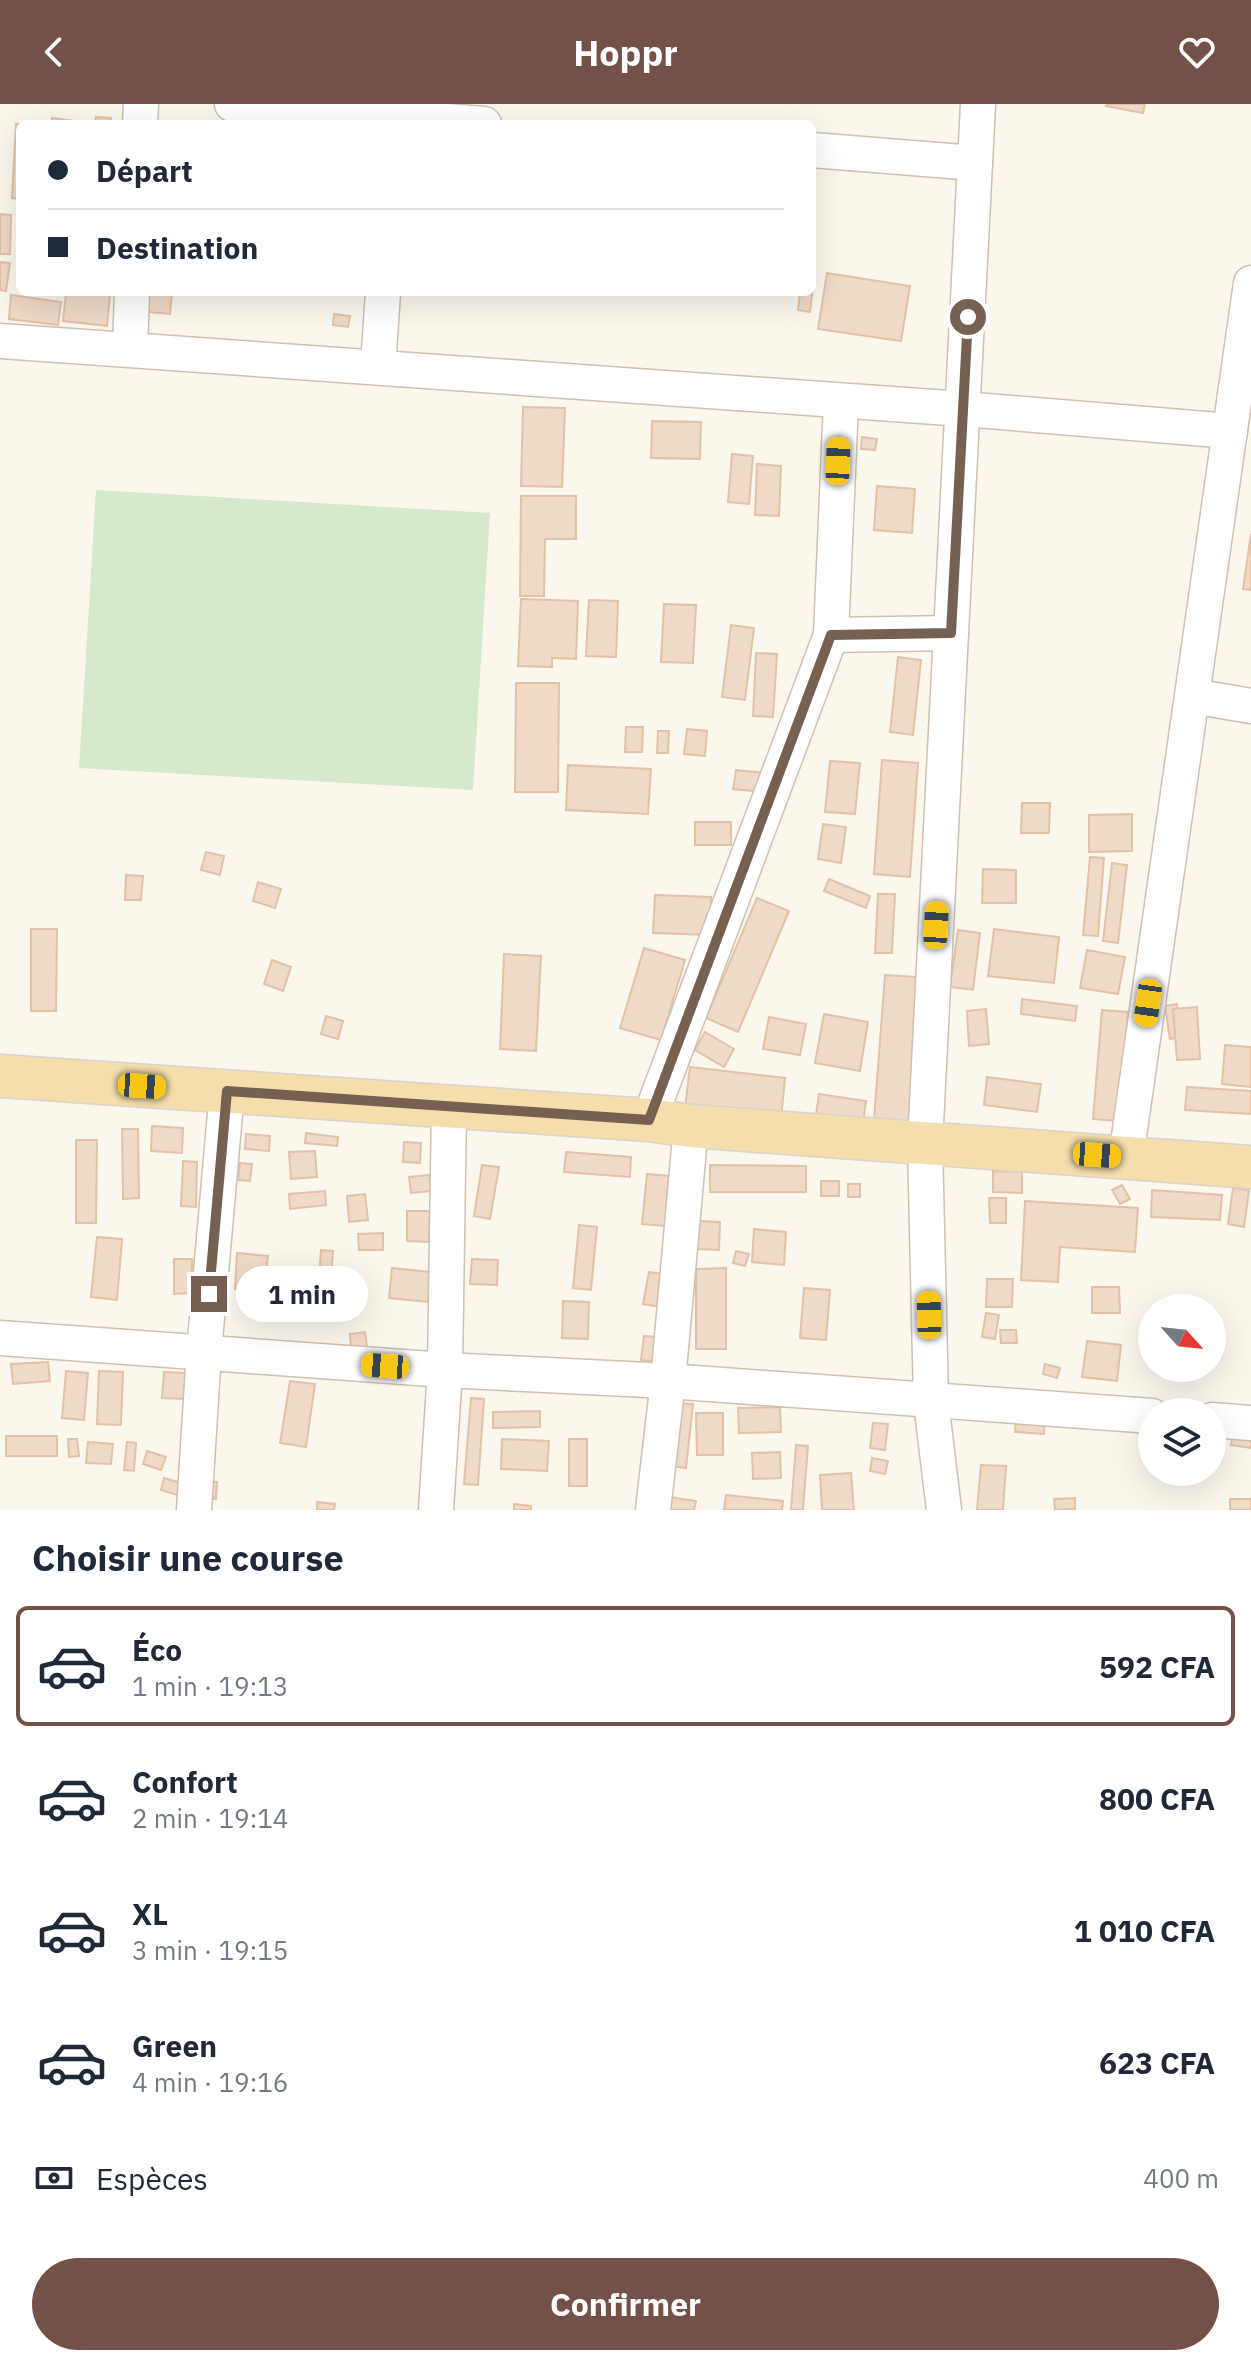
<!DOCTYPE html>
<html lang="fr">
<head>
<meta charset="utf-8">
<style>
  body { margin:0; font-family:"IBM Plex Sans",sans-serif; background:#f2f2f3; color:#1f2937; height:100vh; display:flex; flex-direction:column; font-size:30px; white-space:nowrap }
  * { box-sizing:border-box; margin:0 }
  p { font-size:26px; color:#747a83 }
  .icon { flex:none; width:44px; height:44px; fill:none; stroke:currentColor; stroke-width:2; stroke-linecap:round; stroke-linejoin:round }
  .map { position:relative; height:1406px; overflow:hidden }
  .details { display:flex; flex-direction:column; background:#fff; flex:1 }
  .details>* { flex:none }
  .guide { position:absolute; left:16px; top:16px; width:800px; height:176px; border-radius:12px; box-shadow:0 8px 32px #0002; display:grid; align-content:center; height:176px; padding:0 32px; background:#fff }
  .needle { width:52px; rotate:117deg }
  .buttons { position:absolute; left:1138px; top:1190px; display:grid; gap:16px }
  .buttons a { display:grid; place-items:center; width:88px; height:88px; border-radius:50%; background:#fff; box-shadow:0 8px 32px #0002; font-size:40px }
  .end { position:absolute; width:36px; height:36px; margin:-18px; border:10px solid #766051; background:#fff; box-shadow:0 0 0 4px #fff }
  .from { border-radius:50% }
  .bubble { position:absolute; height:56px; border-radius:28px; background:#fff; box-shadow:0 8px 32px #0002; font-size:26px; font-weight:800; line-height:56px; text-align:center }
  .car { position:absolute; width:24px; height:48px; margin:-24px -12px; border-radius:10px; box-shadow:0 0 6px 2px #0007; background:linear-gradient(#f5c518 24%,#345 0 40%,#f5c518 0 76%,#345 0 86%,#f5c518 0) }
  .guide b { display:flex; align-items:center; gap:28px; height:76px; font-size:30px }
  .guide b+b { border-top:2px solid #e0e1e3 }
  .guide i { width:20px; height:20px; background:#1f2937 }
  ul { padding:0; list-style:none }
  li { display:flex; align-items:center; gap:24px; height:120px; margin:0 16px 12px; padding:0 16px; border:4px solid transparent; border-radius:12px }
  li div { flex:1 }
  li b { display:block; font-size:30px }
  li em { font-style:normal; font-weight:800 }
  li.selected { border-color:#745148 }
  li>.icon { width:72px; height:72px; stroke-width:1.5 }
  h2 { padding:0 32px; font-size:36px; line-height:96px }
  .pay { display:flex; align-items:center; gap:20px; height:88px; padding:0 32px; font-size:30px }
  .pay p { margin-inline-start:auto }
  .action { display:flex; gap:16px; margin-top:auto; padding:16px 32px }
  .action a { flex:1; height:92px; border-radius:48px; background:#745148; color:#fff; font-size:32px; font-weight:800; line-height:92px; text-align:center }
  header { display:flex; justify-content:space-between; align-items:center; height:104px; padding:0 32px; background:#745148; color:#fff; font-size:36px; font-weight:800 }
  .map>svg:first-child { display:block }
  .green { fill:#d6e9cc }
  .building { fill:#efd9c7; stroke:#e1c1a8; stroke-width:2 }
  .lines { fill:none; stroke-linecap:round; stroke-linejoin:round }
  .minor-casing { stroke:#cec0b3; stroke-width:37 }
  .major-casing { stroke:#d9d2ce; stroke-width:45 }
  .minor { stroke:#fff; stroke-width:34 }
  .major { stroke:#f4deac; stroke-width:42 }
  .route { stroke:#766051; stroke-width:10 }
</style>
</head>
<body>
<header><svg class="icon" aria-label="back" viewBox="0 0 24 24"><path d="M15 5l-7 7 7 7"/></svg>Hoppr<svg class="icon" aria-label="heart" viewBox="0 0 24 24"><path d="M12 20l-8-8c-3-5 5-10 8-4 3-6 11-1 8 4z"/></svg></header>
<div class="map">
<svg width="1251" height="1406" viewBox="0 0 1251 1406">
  <rect width="100%" height="100%" fill="#fcf7ed"/>
  <polygon class="green" points="96,386 490,409 473,686 79,664"/>
  <g class="building">
    <polygon points="1107,0 1145,0 1143,9 1106,2"/>
    <polygon points="96,13 111,14 111,20 95,20"/>
    <polygon points="52,14 83,18 82,20 51,20"/>
    <polygon points="16,20 20,20 20,95 12,94"/>
    <polygon points="0,110 11,111 10,150 0,150"/>
    <polygon points="0,158 10,159 6,187 0,186"/>
    <polygon points="812,166 815,166 810,208 798,206 800,188 812,188"/>
    <polygon points="827,169 910,182 901,237 818,225"/>
    <polygon points="66,188 110,191 107,222 63,217"/>
    <polygon points="140,188 172,188 170,210 138,207"/>
    <polygon points="11,191 61,198 58,221 9,215"/>
    <polygon points="334,210 350,212 348,223 333,221"/>
    <polygon points="523,303 565,304 562,383 521,382"/>
    <polygon points="652,317 701,318 700,355 651,354"/>
    <polygon points="862,333 877,335 875,346 861,345"/>
    <polygon points="732,350 753,352 749,400 728,398"/>
    <polygon points="757,360 781,362 779,412 755,411"/>
    <polygon points="877,382 915,385 912,429 874,426"/>
    <polygon points="521,392 576,392 576,435 545,435 544,492 520,492"/>
    <polygon points="1251,430 1251,486 1243,485"/>
    <polygon points="521,495 578,497 576,555 552,554 552,563 518,562"/>
    <polygon points="589,496 618,497 616,553 586,552"/>
    <polygon points="664,500 696,501 693,559 661,558"/>
    <polygon points="731,521 754,524 745,596 722,593"/>
    <polygon points="756,549 777,550 773,613 753,612"/>
    <polygon points="898,553 921,556 913,631 890,628"/>
    <polygon points="516,579 559,579 558,688 515,688"/>
    <polygon points="626,623 643,623 642,648 625,648"/>
    <polygon points="687,625 707,627 705,652 684,650"/>
    <polygon points="658,627 669,627 668,649 657,649"/>
    <polygon points="882,656 918,659 910,773 874,770"/>
    <polygon points="830,657 860,659 855,710 825,708"/>
    <polygon points="568,661 651,665 648,710 566,706"/>
    <polygon points="736,666 767,669 764,688 733,685"/>
    <polygon points="1022,699 1050,699 1049,729 1021,729"/>
    <polygon points="1132,710 1132,747 1089,748 1089,711"/>
    <rect x="695" y="718" width="36" height="23"/>
    <polygon points="823,720 846,723 841,759 818,755"/>
    <polygon points="206,748 224,752 220,771 201,766"/>
    <polygon points="1090,753 1104,754 1098,832 1083,831"/>
    <polygon points="1112,759 1127,761 1118,839 1103,837"/>
    <polygon points="983,765 1016,766 1016,799 982,799"/>
    <polygon points="126,771 143,772 141,796 125,796"/>
    <polygon points="829,775 870,792 866,804 824,787"/>
    <polygon points="258,778 281,785 275,804 253,797"/>
    <polygon points="878,790 895,790 892,849 875,849"/>
    <polygon points="655,791 711,793 710,831 653,829"/>
    <polygon points="757,794 789,807 738,928 706,914"/>
    <polygon points="31,825 57,825 56,907 31,907"/>
    <polygon points="994,825 1059,833 1054,879 988,872"/>
    <polygon points="958,826 980,829 973,886 950,883"/>
    <polygon points="644,844 685,856 661,936 620,924"/>
    <polygon points="1087,846 1125,853 1118,890 1080,884"/>
    <polygon points="504,850 541,852 536,947 500,945"/>
    <polygon points="272,856 291,863 283,887 264,880"/>
    <polygon points="885,871 930,874 919,1019 874,1016"/>
    <polygon points="1022,895 1077,902 1075,917 1021,910"/>
    <polygon points="1177,900 1182,933 1170,935 1165,902"/>
    <polygon points="1197,903 1200,955 1177,956 1173,905"/>
    <polygon points="986,905 989,940 969,942 967,907"/>
    <polygon points="1102,906 1128,908 1119,1017 1093,1015"/>
    <polygon points="824,910 868,918 860,967 815,959"/>
    <polygon points="326,912 343,917 338,935 321,930"/>
    <polygon points="769,913 806,920 800,951 763,945"/>
    <polygon points="705,928 734,945 724,963 695,946"/>
    <polygon points="1225,941 1251,943 1251,983 1222,980"/>
    <polygon points="690,963 785,974 781,1015 685,1005"/>
    <polygon points="987,973 1041,980 1037,1008 984,1001"/>
    <polygon points="1187,983 1251,987 1251,1010 1185,1006"/>
    <polygon points="819,990 866,997 863,1018 816,1011"/>
    <polygon points="152,1022 183,1024 182,1049 151,1047"/>
    <polygon points="122,1025 138,1025 139,1094 123,1095"/>
    <polygon points="306,1029 338,1033 337,1042 305,1039"/>
    <polygon points="246,1030 270,1032 269,1047 245,1045"/>
    <polygon points="76,1036 97,1036 96,1119 76,1119"/>
    <polygon points="404,1038 421,1039 420,1059 403,1058"/>
    <polygon points="315,1047 317,1073 291,1075 289,1048"/>
    <polygon points="566,1048 631,1053 630,1073 564,1068"/>
    <polygon points="183,1057 197,1058 196,1103 181,1102"/>
    <polygon points="240,1059 252,1060 250,1077 238,1076"/>
    <polygon points="482,1061 499,1063 490,1115 474,1112"/>
    <polygon points="710,1061 806,1062 806,1088 710,1088"/>
    <polygon points="993,1067 1022,1068 1022,1089 993,1088"/>
    <polygon points="647,1070 669,1072 665,1122 642,1120"/>
    <polygon points="429,1071 431,1087 411,1089 409,1073"/>
    <rect x="821" y="1077" width="18" height="15"/>
    <rect x="848" y="1080" width="12" height="13"/>
    <polygon points="1122,1081 1130,1095 1120,1100 1112,1086"/>
    <polygon points="1233,1084 1249,1086 1244,1123 1228,1120"/>
    <polygon points="1152,1086 1222,1091 1220,1116 1151,1113"/>
    <polygon points="325,1087 326,1101 290,1105 289,1090"/>
    <polygon points="365,1090 368,1116 349,1118 347,1092"/>
    <polygon points="989,1094 1006,1094 1006,1119 990,1119"/>
    <polygon points="1025,1097 1138,1104 1135,1148 1060,1143 1058,1178 1021,1176"/>
    <polygon points="407,1107 430,1107 429,1138 407,1137"/>
    <polygon points="698,1117 720,1118 719,1146 696,1145"/>
    <polygon points="579,1121 597,1123 591,1186 573,1184"/>
    <polygon points="754,1125 786,1128 784,1161 752,1158"/>
    <polygon points="383,1129 383,1146 359,1146 358,1130"/>
    <polygon points="97,1133 122,1135 117,1196 91,1193"/>
    <polygon points="321,1146 333,1147 329,1205 317,1204"/>
    <polygon points="736,1147 749,1150 745,1162 733,1159"/>
    <polygon points="237,1149 268,1152 264,1187 235,1185"/>
    <polygon points="174,1155 192,1155 192,1189 174,1190"/>
    <polygon points="472,1155 498,1156 497,1181 470,1180"/>
    <polygon points="392,1164 430,1168 428,1198 389,1194"/>
    <polygon points="726,1164 726,1245 696,1245 696,1165"/>
    <polygon points="649,1168 665,1170 660,1203 643,1200"/>
    <polygon points="987,1175 1013,1175 1012,1203 986,1203"/>
    <polygon points="1092,1183 1119,1183 1120,1209 1092,1209"/>
    <polygon points="804,1184 830,1186 826,1236 800,1234"/>
    <polygon points="563,1197 589,1198 588,1235 562,1234"/>
    <polygon points="986,1209 999,1211 995,1235 982,1233"/>
    <polygon points="1000,1226 1016,1226 1017,1239 1001,1239"/>
    <polygon points="365,1228 367,1243 351,1245 350,1230"/>
    <polygon points="644,1232 659,1233 657,1258 641,1256"/>
    <polygon points="1087,1237 1121,1241 1117,1277 1082,1273"/>
    <polygon points="48,1258 50,1277 13,1280 11,1260"/>
    <polygon points="1045,1260 1060,1264 1057,1274 1043,1270"/>
    <polygon points="66,1267 88,1269 84,1316 62,1314"/>
    <polygon points="99,1267 123,1268 121,1321 97,1320"/>
    <polygon points="164,1268 186,1269 185,1295 162,1294"/>
    <polygon points="290,1277 315,1280 306,1343 280,1339"/>
    <polygon points="471,1294 484,1295 478,1381 464,1380"/>
    <polygon points="678,1299 693,1300 686,1364 671,1362"/>
    <polygon points="780,1303 781,1328 739,1329 738,1304"/>
    <polygon points="540,1307 540,1323 493,1324 493,1308"/>
    <polygon points="696,1309 723,1309 723,1351 697,1351"/>
    <polygon points="1016,1313 1045,1315 1044,1330 1015,1328"/>
    <polygon points="873,1319 888,1320 885,1346 870,1344"/>
    <polygon points="1234,1323 1251,1326 1251,1344 1231,1341"/>
    <rect x="6" y="1332" width="51" height="20"/>
    <polygon points="68,1335 77,1335 79,1352 69,1353"/>
    <polygon points="502,1335 549,1337 547,1367 501,1365"/>
    <rect x="569" y="1335" width="18" height="47"/>
    <polygon points="88,1338 113,1340 111,1360 86,1359"/>
    <polygon points="127,1338 136,1339 134,1367 124,1366"/>
    <polygon points="796,1341 808,1342 803,1406 791,1406"/>
    <polygon points="147,1347 166,1353 161,1366 143,1360"/>
    <polygon points="780,1348 781,1374 753,1375 752,1349"/>
    <polygon points="872,1354 888,1357 885,1370 870,1367"/>
    <polygon points="981,1361 1006,1362 1003,1406 977,1406"/>
    <polygon points="851,1369 854,1406 822,1406 820,1371"/>
    <polygon points="164,1374 184,1380 181,1392 161,1386"/>
    <polygon points="204,1377 217,1378 216,1395 202,1394"/>
    <polygon points="726,1391 783,1397 782,1406 724,1406"/>
    <polygon points="670,1393 696,1397 694,1406 668,1406"/>
    <polygon points="1075,1394 1075,1405 1055,1406 1054,1395"/>
    <rect x="1230" y="1395" width="21" height="11"/>
    <polygon points="317,1398 335,1400 334,1406 317,1406"/>
    <polygon points="514,1400 531,1402 531,1406 514,1406"/>
  </g>
  <g class="lines">
    <defs>
      <g id="minor">
        <polyline points="232,0 484,20"/>
        <polyline points="140,20 141,0"/>
        <polyline points="812,46 975,59"/>
        <polyline points="0,237 963,305 1230,327"/>
        <polyline points="130,245 132,188"/>
        <polyline points="378,263 383,188"/>
        <polyline points="831,531 951,529"/>
        <polyline points="1192,592 1251,602"/>
        <polyline points="649,1016 831,531 841,298"/>
        <polyline points="1126,1053 1251,179"/>
        <polyline points="0,1234 445,1266 668,1277 1152,1312"/>
        <polyline points="1212,1316 1251,1319"/>
        <polyline points="194,1406 204,1248 227,987"/>
        <polyline points="436,1406 445,1266 449,1002"/>
        <polyline points="653,1406 668,1277 691,1022"/>
        <polyline points="944,1406 931,1298 925,1039 978,0"/>
      </g>
      <polyline id="major" points="0,972 649,1016 691,1022 1251,1063"/>
    </defs>
    <use href="#minor" class="minor-casing"/>
    <use href="#major" class="major-casing"/>
    <use href="#minor" class="minor"/>
    <use href="#major" class="major"/>
  </g>
  <g class="lines">
    <polyline class="route" points="209,1190 227,987 649,1016 831,531 951,529 968,213"/>
  </g>
</svg>
<div class="buttons">
<a><svg class="needle" viewBox="-14 -14 28 28"><path d="M0-13l5 13h-10z" fill="#e53935"/><path d="M0 13l5-13h-10z" fill="#747a83"/></svg></a>
<a><svg class="icon" aria-label="layers" viewBox="0 0 24 24"><path d="M12 4l9 5-9 5-9-5zM3 14l9 5 9-5"/></svg></a>
</div>
<i class="end from" style="left:968px;top:213px"></i>
<i class="end" style="left:209px;top:1190px"></i>
<div class="bubble" style="left:236px;top:1162px;width:132px">1 min</div>
<i class="car" style="left:838px;top:357px;rotate:2deg"></i>
<i class="car" style="left:936px;top:821px;rotate:3deg"></i>
<i class="car" style="left:1148px;top:899px;rotate:188deg"></i>
<i class="car" style="left:142px;top:982px;rotate:94deg"></i>
<i class="car" style="left:1097px;top:1051px;rotate:94deg"></i>
<i class="car" style="left:929px;top:1211px;rotate:359deg"></i>
<i class="car" style="left:385px;top:1262px;rotate:274deg"></i>
<div class="guide">
<b><i class="from"></i>Départ</b>
<b><i></i>Destination</b>
</div>
</div>
<section class="details">
<h2>Choisir une course</h2>
<ul>
<li class="selected"><svg class="icon" aria-label="car" viewBox="0 0 24 24"><path d="M5 17H2v-5l4-1 3-4h7l3 4 3 1v5h-3M9 17h6M6 11h13"/><circle cx="7" cy="17" r="2"/><circle cx="17" cy="17" r="2"/></svg><div><b>Éco</b><p>1 min · 19:13</p></div><em>592 CFA</em></li>
<li><svg class="icon" aria-label="car" viewBox="0 0 24 24"><path d="M5 17H2v-5l4-1 3-4h7l3 4 3 1v5h-3M9 17h6M6 11h13"/><circle cx="7" cy="17" r="2"/><circle cx="17" cy="17" r="2"/></svg><div><b>Confort</b><p>2 min · 19:14</p></div><em>800 CFA</em></li>
<li><svg class="icon" aria-label="car" viewBox="0 0 24 24"><path d="M5 17H2v-5l4-1 3-4h7l3 4 3 1v5h-3M9 17h6M6 11h13"/><circle cx="7" cy="17" r="2"/><circle cx="17" cy="17" r="2"/></svg><div><b>XL</b><p>3 min · 19:15</p></div><em>1 010 CFA</em></li>
<li><svg class="icon" aria-label="car" viewBox="0 0 24 24"><path d="M5 17H2v-5l4-1 3-4h7l3 4 3 1v5h-3M9 17h6M6 11h13"/><circle cx="7" cy="17" r="2"/><circle cx="17" cy="17" r="2"/></svg><div><b>Green</b><p>4 min · 19:16</p></div><em>623 CFA</em></li>
</ul>
<div class="pay"><svg class="icon" aria-label="cash" viewBox="0 0 24 24"><path d="M3 7h18v10H3z"/><circle cx="12" cy="12" r="2"/></svg>Espèces<p>400 m</p></div>
<div class="action"><a>Confirmer</a></div>
</section>
</body>
</html>
